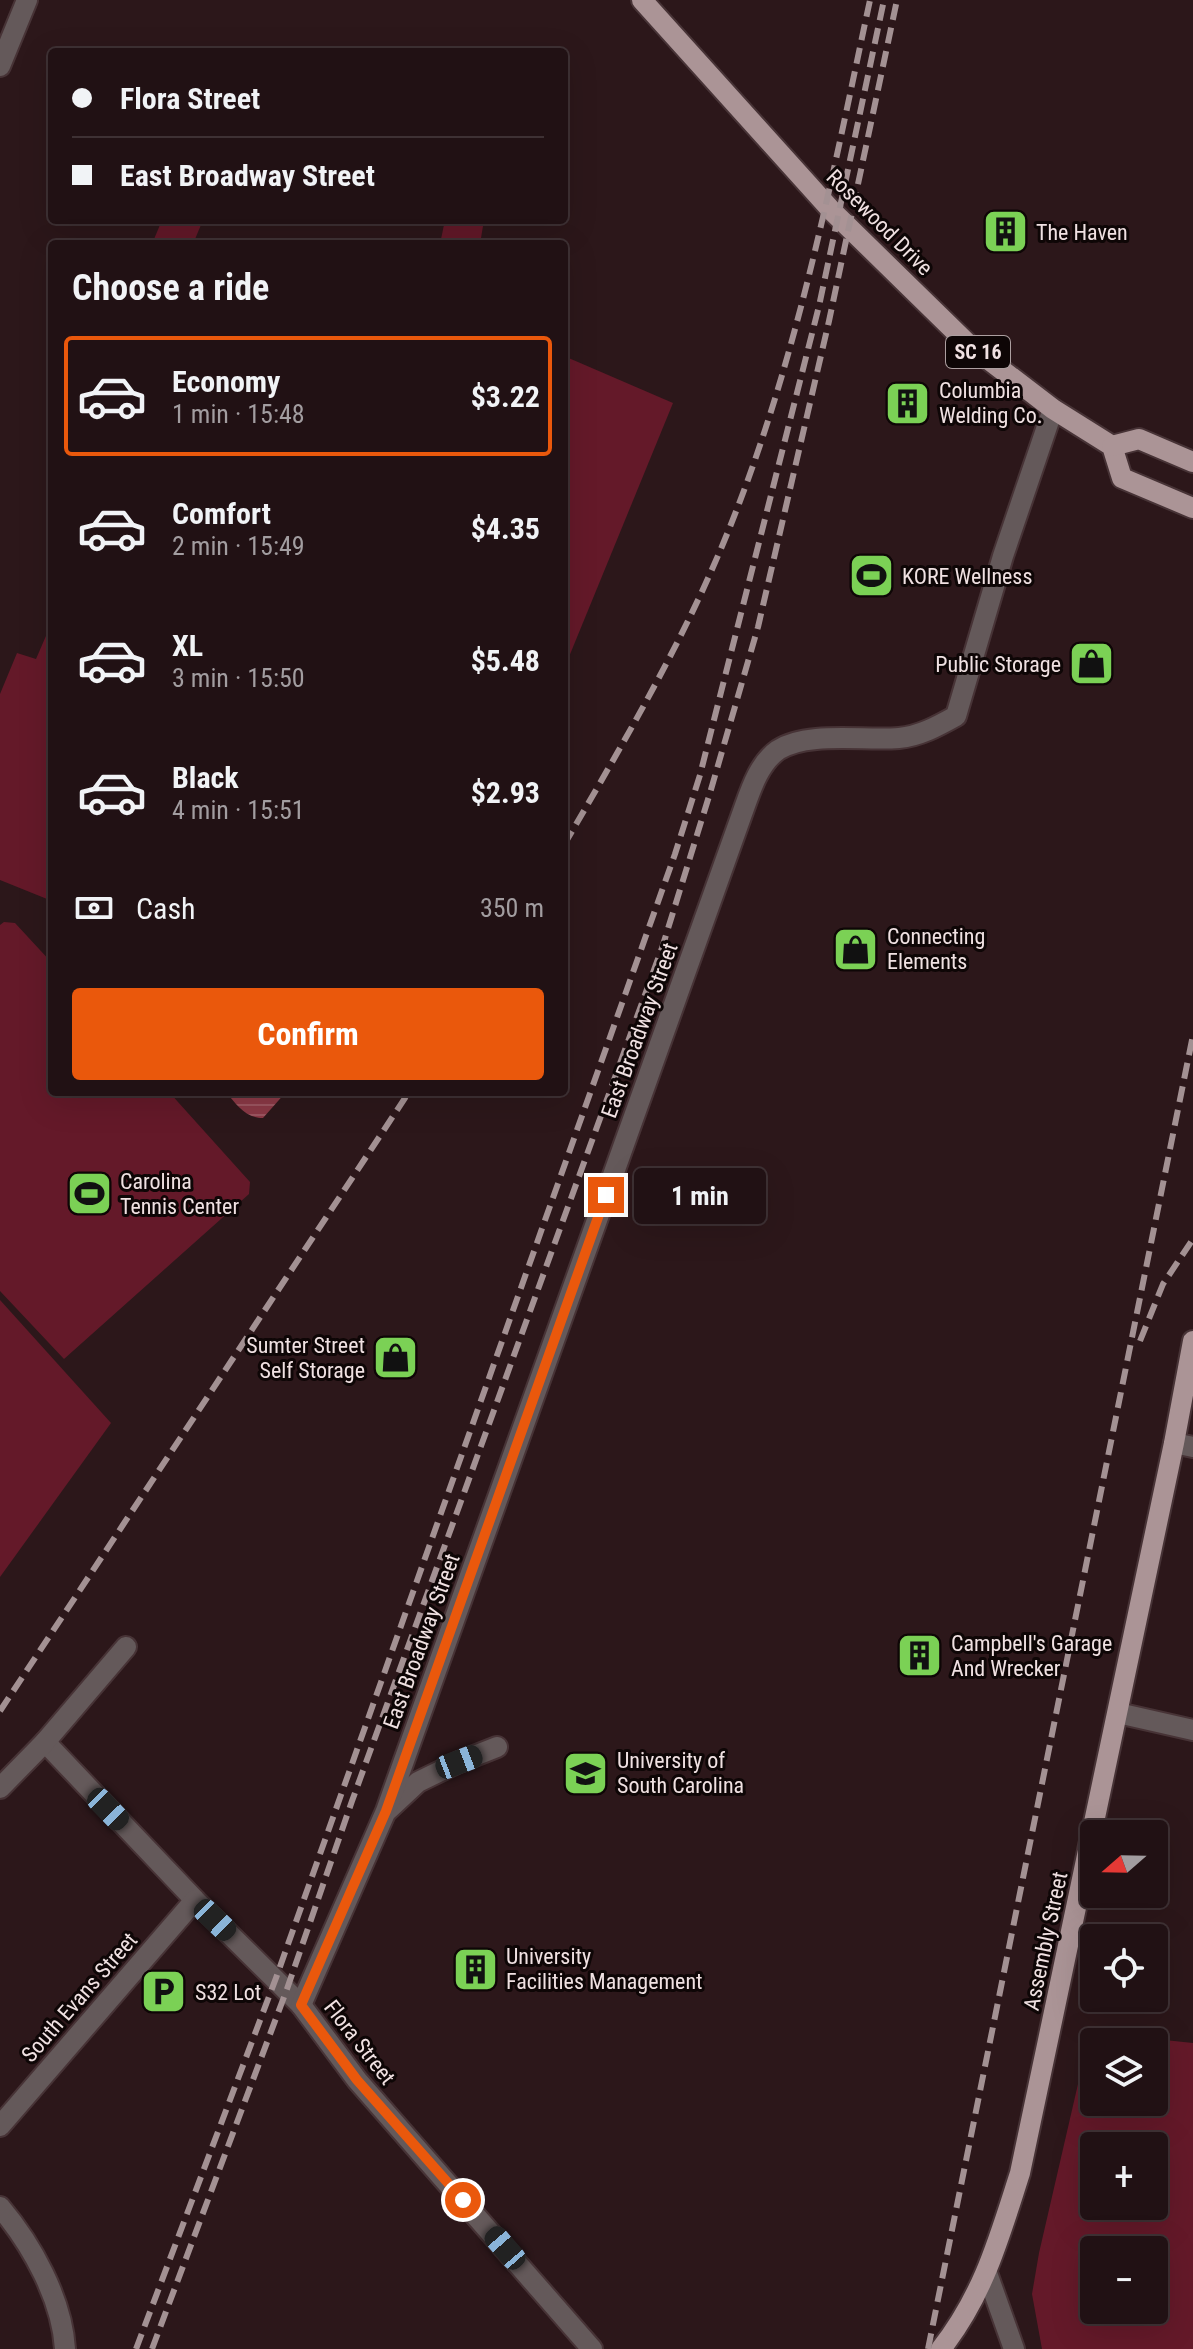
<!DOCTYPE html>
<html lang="en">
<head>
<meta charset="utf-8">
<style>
  body { margin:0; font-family:"Roboto Condensed",sans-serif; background:#2d1f22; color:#f1f3f6; height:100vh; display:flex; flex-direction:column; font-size:30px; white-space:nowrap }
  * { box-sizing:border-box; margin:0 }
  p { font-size:26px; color:#a29da0 }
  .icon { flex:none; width:44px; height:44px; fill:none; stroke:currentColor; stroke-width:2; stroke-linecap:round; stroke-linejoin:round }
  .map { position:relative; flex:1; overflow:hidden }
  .side { position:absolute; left:48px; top:240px; width:520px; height:856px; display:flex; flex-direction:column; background:#211114; border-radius:8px; box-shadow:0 8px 32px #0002,0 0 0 2px #3e3134 }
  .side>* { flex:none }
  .guide { position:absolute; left:48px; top:48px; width:520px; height:176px; border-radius:8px; box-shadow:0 8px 32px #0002,0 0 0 2px #3e3134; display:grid; align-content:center; height:176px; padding:0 24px; background:#211114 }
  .needle { width:52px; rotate:250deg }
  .tools { position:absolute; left:1080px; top:1820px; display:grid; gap:16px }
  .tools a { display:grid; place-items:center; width:88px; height:88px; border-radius:8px; background:#211114; box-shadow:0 8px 32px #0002,0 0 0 2px #3e3134; font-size:40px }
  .end { position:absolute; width:36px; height:36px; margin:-18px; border:10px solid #ea580c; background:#fff; box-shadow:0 0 0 4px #fff }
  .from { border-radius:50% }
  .bubble { position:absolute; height:56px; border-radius:8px; background:#211114; box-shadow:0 8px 32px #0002,0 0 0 2px #3e3134; font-size:26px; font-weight:700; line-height:56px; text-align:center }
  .car { position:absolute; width:24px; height:48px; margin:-24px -12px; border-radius:10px; box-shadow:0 0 6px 2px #0007; background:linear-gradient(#222 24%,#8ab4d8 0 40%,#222 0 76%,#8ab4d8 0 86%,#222 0) }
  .guide b { display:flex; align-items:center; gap:28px; height:76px; font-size:30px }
  .guide b+b { border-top:2px solid #3e3134 }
  .guide i { width:20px; height:20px; background:#f1f3f6 }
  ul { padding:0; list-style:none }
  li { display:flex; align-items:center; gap:24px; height:120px; margin:0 16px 12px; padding:0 8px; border:4px solid transparent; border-radius:8px }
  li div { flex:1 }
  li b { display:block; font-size:30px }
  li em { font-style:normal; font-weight:700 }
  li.current { border-color:#ea580c }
  li>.icon { width:72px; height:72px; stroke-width:1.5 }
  h2 { padding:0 24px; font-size:36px; line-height:96px }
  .pay { display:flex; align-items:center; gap:20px; height:88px; padding:0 24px; font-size:30px }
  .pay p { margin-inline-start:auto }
  .button { display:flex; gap:16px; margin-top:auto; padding:16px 24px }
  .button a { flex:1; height:92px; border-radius:8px; background:#ea580c; color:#fff; font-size:32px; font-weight:700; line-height:92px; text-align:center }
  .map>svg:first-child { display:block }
  .green { fill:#641929; fill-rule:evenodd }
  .water { fill:url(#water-rules) }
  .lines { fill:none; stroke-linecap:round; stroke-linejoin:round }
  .street-casing { stroke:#473336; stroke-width:24 }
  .primary-casing { stroke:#473336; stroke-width:24 }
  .street { stroke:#64595a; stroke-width:20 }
  .primary { stroke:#ab9496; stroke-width:20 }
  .rail { stroke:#a39193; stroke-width:6; stroke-dasharray:16 8; stroke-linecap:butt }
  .route { stroke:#ea580c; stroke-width:10 }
  .labels { text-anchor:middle; stroke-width:6; stroke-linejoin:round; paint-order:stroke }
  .shield { fill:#0e0606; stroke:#ac9fa0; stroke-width:2 }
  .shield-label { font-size:20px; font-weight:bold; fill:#f0e1e2 }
  .street-label { font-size:22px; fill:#f0e1e2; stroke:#0e0606 }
  .poi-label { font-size:22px; fill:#f0e1e2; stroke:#0e0606; text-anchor:start }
</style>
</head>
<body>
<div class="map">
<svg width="1193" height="2349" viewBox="0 0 1193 2349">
  <defs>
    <pattern id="water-rules" width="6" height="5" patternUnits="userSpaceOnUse" patternTransform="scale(2)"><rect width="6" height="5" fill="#8b3946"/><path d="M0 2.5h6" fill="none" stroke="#9c5560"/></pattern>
  </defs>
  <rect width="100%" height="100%" fill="#2c171a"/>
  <g class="green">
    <polygon points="162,220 203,220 193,244 152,244"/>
    <polygon points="445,220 484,220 480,244 440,244"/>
    <polygon points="564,356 673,403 564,669"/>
    <polygon points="52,622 52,901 0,880 0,694 17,653 36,659"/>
    <polygon points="4,922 15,923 52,963 52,1092 169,1092 250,1182 249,1194 64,1359 0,1291 0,925"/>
    <polygon points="0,1300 111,1423 0,1577"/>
    <path d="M1155,2039L1193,2043V2349H1042L1032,2294L1039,2253L1084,2058L1094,2053V2102H1154V2042H1136ZM1154,2146V2206H1094V2146ZM1154,2250V2310H1094V2250Z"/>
  </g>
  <path class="water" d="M226,1092H286L263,1118C245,1118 236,1104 226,1092Z"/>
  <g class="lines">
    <defs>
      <g id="street">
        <polyline points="0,66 27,0"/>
        <polyline points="1174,1443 1193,1447"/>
        <polyline points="1118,1713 1193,1730"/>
        <polyline points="45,1742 195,1900 301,2005 357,2080 592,2349"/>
        <polyline points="0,1788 45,1742 126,1647"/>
        <polyline points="388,1810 418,1782 459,1762 497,1747"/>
        <path d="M301,2005L386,1811L742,814C750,792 758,764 778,750C807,731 864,741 899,738C920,736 938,726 956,716L1003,556L1053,409"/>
        <polyline points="0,2126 195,1900"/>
        <path d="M0,2207C32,2245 62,2299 65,2349"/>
        <polyline points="987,2273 1014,2349"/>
      </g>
      <g id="primary">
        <polyline points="642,0 832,211 968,344 1053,409 1112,446 1122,478 1193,508"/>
        <polyline points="1112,446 1139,439 1193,462"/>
        <path d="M941,2349C984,2294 999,2238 1020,2173L1174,1443L1193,1341"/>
      </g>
    </defs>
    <use href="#street" class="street-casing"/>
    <use href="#primary" class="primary-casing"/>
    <use href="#street" class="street"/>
    <use href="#primary" class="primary"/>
    <g class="rail">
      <path d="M564,845C622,745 681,646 725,539C796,367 831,182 870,0"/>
      <polyline points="1140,1341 1163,1284 1193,1239"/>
      <polyline points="0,1711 409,1092"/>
      <polyline points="136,2349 276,1978 675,854 700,775 819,306 884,0"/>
      <polyline points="152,2349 287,1989 352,1801 662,948 710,793 758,627 829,321 897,0"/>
      <polyline points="928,2349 1193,1035"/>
    </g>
  </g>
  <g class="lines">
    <polyline class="route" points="463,2200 357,2080 301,2005 386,1811 606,1195"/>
  </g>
  <defs>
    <symbol id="building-square" viewBox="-11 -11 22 22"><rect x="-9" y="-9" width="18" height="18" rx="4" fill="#7bd155" stroke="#0e0606"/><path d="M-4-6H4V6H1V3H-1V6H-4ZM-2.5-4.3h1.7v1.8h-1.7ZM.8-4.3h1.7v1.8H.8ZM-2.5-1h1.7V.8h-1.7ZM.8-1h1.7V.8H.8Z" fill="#111"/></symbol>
    <symbol id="stadium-square" viewBox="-11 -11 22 22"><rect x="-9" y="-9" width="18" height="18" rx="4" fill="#7bd155" stroke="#0e0606"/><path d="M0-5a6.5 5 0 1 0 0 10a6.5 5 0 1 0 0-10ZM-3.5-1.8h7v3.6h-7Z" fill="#111"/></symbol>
    <symbol id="shop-square" viewBox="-11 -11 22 22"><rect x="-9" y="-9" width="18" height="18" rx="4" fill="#7bd155" stroke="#0e0606"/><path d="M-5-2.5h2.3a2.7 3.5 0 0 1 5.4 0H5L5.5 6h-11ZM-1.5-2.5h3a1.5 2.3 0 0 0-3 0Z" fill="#111"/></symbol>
    <symbol id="university-square" viewBox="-11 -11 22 22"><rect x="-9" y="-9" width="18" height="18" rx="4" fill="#7bd155" stroke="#0e0606"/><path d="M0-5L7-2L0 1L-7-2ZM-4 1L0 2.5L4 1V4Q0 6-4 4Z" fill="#111"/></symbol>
    <symbol id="parking-square" viewBox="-11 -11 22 22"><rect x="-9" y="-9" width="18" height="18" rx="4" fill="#7bd155" stroke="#0e0606"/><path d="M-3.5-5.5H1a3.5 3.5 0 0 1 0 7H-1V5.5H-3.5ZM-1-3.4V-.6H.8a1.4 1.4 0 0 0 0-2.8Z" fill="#111"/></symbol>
  </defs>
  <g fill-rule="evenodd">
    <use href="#building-square" x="980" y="206" width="51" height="51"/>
    <use href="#building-square" x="882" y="378" width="51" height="51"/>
    <use href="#stadium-square" x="846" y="550" width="51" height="51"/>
    <use href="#shop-square" x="1066" y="638" width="51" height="51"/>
    <use href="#shop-square" x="830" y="924" width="51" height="51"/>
    <use href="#stadium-square" x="64" y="1168" width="51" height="51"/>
    <use href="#shop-square" x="370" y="1332" width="51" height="51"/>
    <use href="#building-square" x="894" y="1630" width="51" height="51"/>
    <use href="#university-square" x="560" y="1748" width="51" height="51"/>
    <use href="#building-square" x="450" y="1944" width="51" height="51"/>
    <use href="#parking-square" x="138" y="1966" width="51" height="51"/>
  </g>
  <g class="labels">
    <rect class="shield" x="946" y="336" width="64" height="32" rx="6"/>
    <g class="shield-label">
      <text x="978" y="359">SC 16</text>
    </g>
    <g class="street-label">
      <text transform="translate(880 222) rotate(45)" y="8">Rosewood Drive</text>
      <text transform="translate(639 1030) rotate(-70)" y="8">East Broadway Street</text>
      <text transform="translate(421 1641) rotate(-70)" y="8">East Broadway Street</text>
      <text transform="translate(1045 1941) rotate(-78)" y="8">Assembly Street</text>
      <text transform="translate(79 1997) rotate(-49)" y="8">South Evans Street</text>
      <text transform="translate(360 2042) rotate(52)" y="8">Flora Street</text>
    </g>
    <g class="poi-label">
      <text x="1036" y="240">The Haven</text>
      <text x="939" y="398">Columbia<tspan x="939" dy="25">Welding Co.</tspan></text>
      <text x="902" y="584">KORE Wellness</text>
      <text x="1061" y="672" text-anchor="end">Public Storage</text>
      <text x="887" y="944">Connecting<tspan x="887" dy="25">Elements</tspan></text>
      <text x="120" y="1189">Carolina<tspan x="120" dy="25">Tennis Center</tspan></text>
      <text x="365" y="1353" text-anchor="end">Sumter Street<tspan x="365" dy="25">Self Storage</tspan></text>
      <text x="951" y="1651">Campbell's Garage<tspan x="951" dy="25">And Wrecker</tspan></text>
      <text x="617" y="1768">University of<tspan x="617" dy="25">South Carolina</tspan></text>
      <text x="506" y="1964">University<tspan x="506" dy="25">Facilities Management</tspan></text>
      <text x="195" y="2000">S32 Lot</text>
    </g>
  </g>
</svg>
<div class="tools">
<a><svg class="needle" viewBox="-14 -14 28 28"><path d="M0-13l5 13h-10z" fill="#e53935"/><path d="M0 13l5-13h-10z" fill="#a29da0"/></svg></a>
<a><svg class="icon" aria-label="locate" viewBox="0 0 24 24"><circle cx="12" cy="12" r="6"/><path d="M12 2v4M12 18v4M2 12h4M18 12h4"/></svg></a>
<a><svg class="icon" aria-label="layers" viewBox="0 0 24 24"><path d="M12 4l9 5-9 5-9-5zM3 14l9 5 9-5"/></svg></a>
<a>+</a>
<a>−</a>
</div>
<i class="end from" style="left:463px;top:2200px"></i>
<i class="end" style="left:606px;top:1195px"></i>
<div class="bubble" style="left:634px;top:1168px;width:132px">1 min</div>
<i class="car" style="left:459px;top:1762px;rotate:69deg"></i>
<i class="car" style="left:108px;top:1809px;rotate:136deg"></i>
<i class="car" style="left:215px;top:1920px;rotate:134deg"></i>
<i class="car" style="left:505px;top:2248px;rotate:319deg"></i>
<div class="guide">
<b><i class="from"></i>Flora Street</b>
<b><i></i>East Broadway Street</b>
</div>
<section class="side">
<h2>Choose a ride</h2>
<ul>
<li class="current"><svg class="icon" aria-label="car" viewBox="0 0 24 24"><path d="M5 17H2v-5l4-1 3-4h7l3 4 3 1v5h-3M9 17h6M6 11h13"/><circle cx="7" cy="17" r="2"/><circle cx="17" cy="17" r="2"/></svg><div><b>Economy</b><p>1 min · 15:48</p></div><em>$3.22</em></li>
<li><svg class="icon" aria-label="car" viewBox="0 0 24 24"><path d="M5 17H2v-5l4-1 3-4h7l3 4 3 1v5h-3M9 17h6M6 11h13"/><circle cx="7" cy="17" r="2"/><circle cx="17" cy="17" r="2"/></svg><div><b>Comfort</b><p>2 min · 15:49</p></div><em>$4.35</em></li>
<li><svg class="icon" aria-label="car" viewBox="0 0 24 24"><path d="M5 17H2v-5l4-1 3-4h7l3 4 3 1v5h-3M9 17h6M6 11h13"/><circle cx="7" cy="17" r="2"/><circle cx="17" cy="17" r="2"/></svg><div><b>XL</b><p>3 min · 15:50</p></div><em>$5.48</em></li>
<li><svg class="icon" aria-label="car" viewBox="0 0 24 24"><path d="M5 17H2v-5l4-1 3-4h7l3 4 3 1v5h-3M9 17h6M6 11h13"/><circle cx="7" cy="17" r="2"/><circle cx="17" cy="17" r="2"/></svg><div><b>Black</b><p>4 min · 15:51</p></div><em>$2.93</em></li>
</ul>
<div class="pay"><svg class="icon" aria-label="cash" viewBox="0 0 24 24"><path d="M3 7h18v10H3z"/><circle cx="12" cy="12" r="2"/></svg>Cash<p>350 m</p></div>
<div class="button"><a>Confirm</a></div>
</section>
</div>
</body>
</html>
